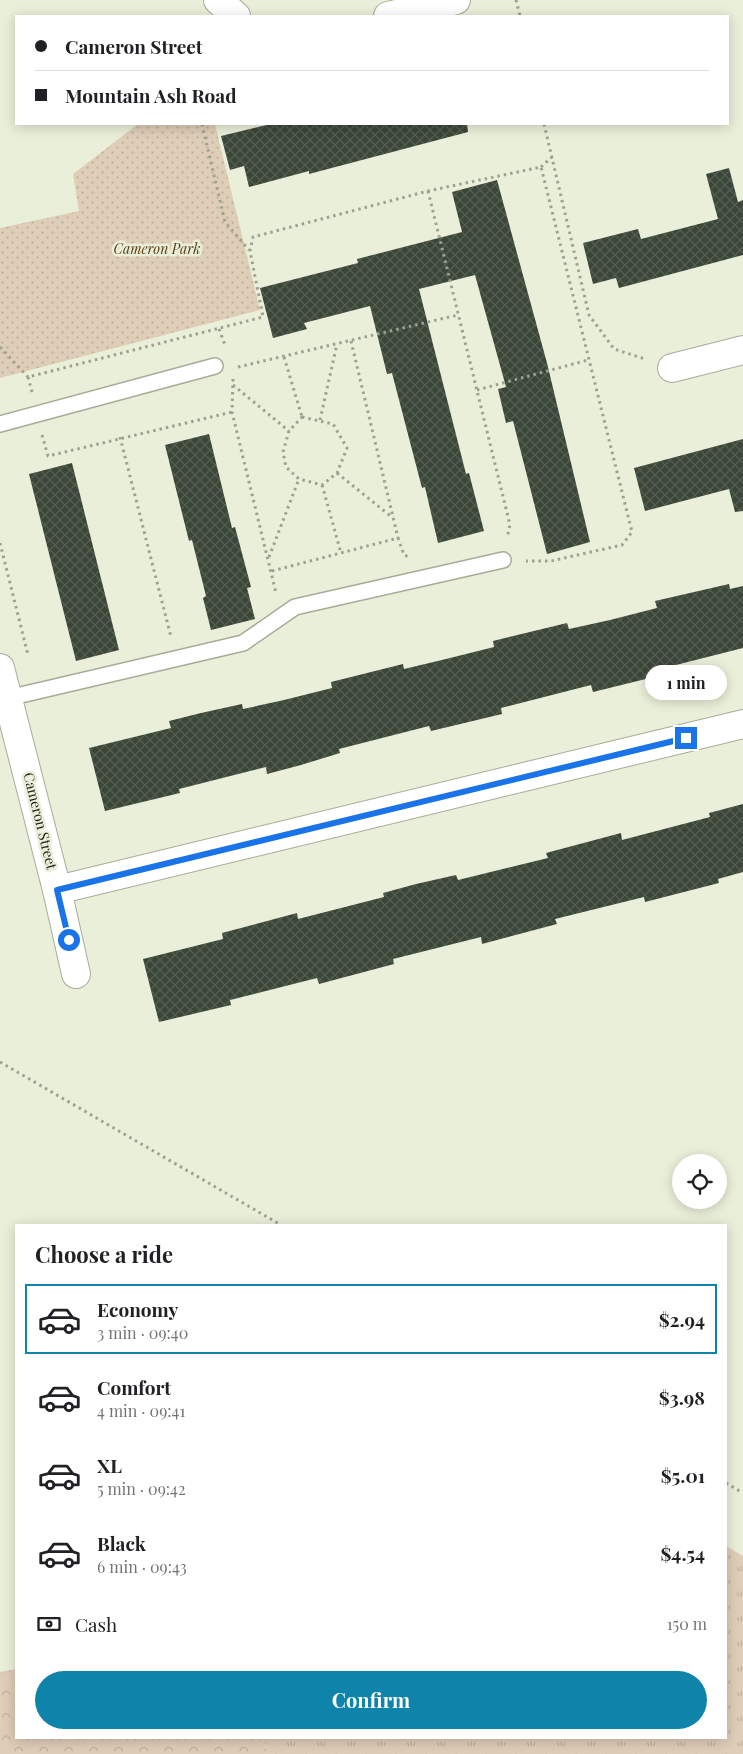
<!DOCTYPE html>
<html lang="en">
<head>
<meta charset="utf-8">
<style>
  body { margin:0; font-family:"Playfair Display",serif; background:#f2f2f2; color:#202124; height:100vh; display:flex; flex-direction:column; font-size:19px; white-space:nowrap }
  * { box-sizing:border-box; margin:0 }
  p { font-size:16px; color:#757577 }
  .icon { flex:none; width:28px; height:28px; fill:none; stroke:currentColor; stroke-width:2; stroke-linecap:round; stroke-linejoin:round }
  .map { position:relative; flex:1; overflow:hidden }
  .panel { position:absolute; left:15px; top:1224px; width:712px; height:515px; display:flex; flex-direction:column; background:#fff; border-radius:0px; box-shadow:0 2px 12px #0003 }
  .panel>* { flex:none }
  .banner { position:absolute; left:15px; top:15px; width:714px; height:110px; border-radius:0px; box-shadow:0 2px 12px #0003; display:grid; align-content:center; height:110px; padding:0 20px; background:#fff }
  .fabs { position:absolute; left:672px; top:1154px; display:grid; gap:10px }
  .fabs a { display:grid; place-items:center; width:55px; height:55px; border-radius:50%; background:#fff; box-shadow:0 2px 12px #0003; font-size:25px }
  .end { position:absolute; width:22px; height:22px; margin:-11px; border:6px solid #1a73e8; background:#fff; box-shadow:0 0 0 2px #fff }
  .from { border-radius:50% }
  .bubble { position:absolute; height:35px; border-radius:18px; background:#fff; box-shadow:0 2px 12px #0003; font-size:16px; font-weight:700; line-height:35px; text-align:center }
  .banner b { display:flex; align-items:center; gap:18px; height:48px; font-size:19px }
  .banner b+b { border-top:1px solid #e0e0e0 }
  .banner i { width:12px; height:12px; background:#202124 }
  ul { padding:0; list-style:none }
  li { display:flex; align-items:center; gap:15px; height:70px; margin:0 10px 8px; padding:0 10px; border:2px solid transparent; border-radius:0px }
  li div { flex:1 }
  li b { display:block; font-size:19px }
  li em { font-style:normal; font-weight:700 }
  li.active { border-color:#0f84aa }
  li>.icon { width:45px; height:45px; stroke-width:1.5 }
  h2 { padding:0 20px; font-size:22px; line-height:60px }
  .pay { display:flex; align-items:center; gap:12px; height:55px; padding:0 20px; font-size:19px }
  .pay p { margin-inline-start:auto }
  .button { display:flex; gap:10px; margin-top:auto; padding:10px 20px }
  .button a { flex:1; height:58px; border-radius:30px; background:#0f84aa; color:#fff; font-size:20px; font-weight:700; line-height:58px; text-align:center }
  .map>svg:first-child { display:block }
  .grass { fill:url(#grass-tufts) }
  .forest { fill:url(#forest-crowns) }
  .park { fill:url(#park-dots) }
  .building { fill:url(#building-cross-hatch) }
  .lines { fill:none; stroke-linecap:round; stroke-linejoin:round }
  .service-casing { stroke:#a7ac98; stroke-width:18 }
  .minor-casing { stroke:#a7ac98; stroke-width:30 }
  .tertiary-casing { stroke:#a7ac98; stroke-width:30 }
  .path { stroke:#9da190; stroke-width:3; stroke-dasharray:2.5 4; stroke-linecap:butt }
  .service { stroke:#fff; stroke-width:15 }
  .minor { stroke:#fff; stroke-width:28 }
  .tertiary { stroke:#fff; stroke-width:28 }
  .route { stroke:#1a73e8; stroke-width:6 }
  .labels { text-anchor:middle; stroke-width:5; stroke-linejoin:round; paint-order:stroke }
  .park-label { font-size:14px; font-style:italic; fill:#5c4016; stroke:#eaefd9 }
  .street-label { font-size:14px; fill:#1e2018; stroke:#eaefd9 }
</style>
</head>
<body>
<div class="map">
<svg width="743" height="1754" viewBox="0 0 743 1754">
  <defs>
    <pattern id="grass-tufts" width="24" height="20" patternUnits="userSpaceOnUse" patternTransform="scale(1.25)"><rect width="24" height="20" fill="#decdb7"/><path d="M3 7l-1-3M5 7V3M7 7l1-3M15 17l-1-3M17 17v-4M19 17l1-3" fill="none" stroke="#beb09d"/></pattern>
    <pattern id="forest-crowns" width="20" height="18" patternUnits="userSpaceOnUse" patternTransform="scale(1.25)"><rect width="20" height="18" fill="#decdb7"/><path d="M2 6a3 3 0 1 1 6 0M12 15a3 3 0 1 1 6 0" fill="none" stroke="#beb09d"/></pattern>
    <pattern id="park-dots" width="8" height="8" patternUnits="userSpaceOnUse" patternTransform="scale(1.25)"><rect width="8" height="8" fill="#decdb7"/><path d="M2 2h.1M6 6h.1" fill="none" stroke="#beb09d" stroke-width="1.8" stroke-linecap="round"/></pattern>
    <pattern id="building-cross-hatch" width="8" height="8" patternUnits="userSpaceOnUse" patternTransform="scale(1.25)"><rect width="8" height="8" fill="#3a4638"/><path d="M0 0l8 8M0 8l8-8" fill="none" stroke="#545e52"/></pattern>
  </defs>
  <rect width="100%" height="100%" fill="#eaefd9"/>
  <polygon class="grass" points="726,1546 743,1556 743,1754 267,1754 263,1738 726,1738"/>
  <polygon class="forest" points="16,1669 16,1738 263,1738 267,1754 0,1754 0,1672"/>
  <polygon class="park" points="138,124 215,124 260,310 0,378 0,228 79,211 73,174"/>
  <g class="building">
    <polygon points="271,124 467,124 468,132 309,174 309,171 249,187 244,166 230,170 221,136"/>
    <polygon points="729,168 738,202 743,200 743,255 619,288 616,278 593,284 583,243 638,229 641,239 718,219 706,174"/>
    <polygon points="497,180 547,363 590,542 547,554 513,421 506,423 498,389 506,387 475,275 419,289 466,474 469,473 484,531 438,543 425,487 422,488 392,373 387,374 370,306 304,323 307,329 273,338 260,288 358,263 357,259 462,232 452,192"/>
    <polygon points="209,434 232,528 235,527 251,587 247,588 255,619 211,630 203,598 206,596 192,540 189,541 165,445"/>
    <polygon points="743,439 743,511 735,512 729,489 645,511 634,468"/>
    <polygon points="72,463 119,650 76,661 29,474"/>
    <polygon points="729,584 730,589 743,586 743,648 664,668 666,674 593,692 591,685 501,708 502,714 431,731 429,726 339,749 340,753 301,765 267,774 266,767 179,789 180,793 105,811 89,748 171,728 169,721 201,713 242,704 243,709 284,700 332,688 331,682 403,664 404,669 446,659 494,647 493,641 567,623 569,629 610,620 657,608 655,601"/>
    <polygon points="743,804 743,872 718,879 719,883 645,902 644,897 555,919 557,924 482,944 481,937 393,959 394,964 319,984 317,978 230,1000 231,1005 159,1022 143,959 223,939 222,933 297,913 298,919 384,897 383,893 416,884 456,875 458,880 548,858 546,853 621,833 622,840 710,817 709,813"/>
  </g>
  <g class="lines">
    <defs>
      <g id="service">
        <polyline points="0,424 215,366"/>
        <polyline points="8,698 243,643 295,607 503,560"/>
      </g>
      <g id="minor">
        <polyline points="218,0 236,16"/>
        <polyline points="388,16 456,0"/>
        <polyline points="672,368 743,350"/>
        <polyline points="76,974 57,890 743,724"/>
      </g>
      <polyline id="tertiary" points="0,668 57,890"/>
    </defs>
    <use href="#service" class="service-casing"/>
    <use href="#minor" class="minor-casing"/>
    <use href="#tertiary" class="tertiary-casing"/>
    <g class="path">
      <polyline points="516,0 520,16"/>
      <polyline points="202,124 225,222 249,250"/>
      <polyline points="544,124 589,315 614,349 645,359"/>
      <polyline points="541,167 552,157"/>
      <polyline points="428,191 510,525 507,538"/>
      <polyline points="219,329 225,345"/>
      <polyline points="351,341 398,538"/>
      <polyline points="0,347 28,377"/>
      <polyline points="284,357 302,417"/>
      <polyline points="238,367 458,315"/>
      <polyline points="233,379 232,412 276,593"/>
      <polyline points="233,385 289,431"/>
      <polyline points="477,390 588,360"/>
      <polyline points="32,392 28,377 263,317 250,251 253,237 428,191 541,167 632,532 622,545 551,561 526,561"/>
      <polygon points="302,417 333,424 347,448 337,473 322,485 299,479 286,467 283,452 289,431"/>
      <polyline points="320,420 337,344"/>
      <polyline points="42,435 48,456 232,412"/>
      <polyline points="120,437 171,637"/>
      <polyline points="337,473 393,518"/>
      <polyline points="322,485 341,553"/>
      <polyline points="0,543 28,655"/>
      <polyline points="269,557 299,479"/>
      <polyline points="272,571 398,538 404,555 409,557"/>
      <polyline points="0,1062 281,1225"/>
      <polyline points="726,1483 743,1493"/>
    </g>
    <use href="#service" class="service"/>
    <use href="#minor" class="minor"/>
    <use href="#tertiary" class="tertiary"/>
  </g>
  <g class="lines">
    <polyline class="route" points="69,940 57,890 686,738"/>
  </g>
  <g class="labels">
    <g class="park-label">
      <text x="157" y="254">Cameron Park</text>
    </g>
    <g class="street-label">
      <text transform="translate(40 821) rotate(76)" y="5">Cameron Street</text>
    </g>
  </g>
</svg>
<div class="fabs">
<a><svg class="icon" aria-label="locate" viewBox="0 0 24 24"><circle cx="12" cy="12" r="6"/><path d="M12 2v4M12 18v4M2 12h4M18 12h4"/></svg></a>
</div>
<i class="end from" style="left:69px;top:940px"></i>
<i class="end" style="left:686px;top:738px"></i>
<div class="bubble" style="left:645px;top:665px;width:82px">1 min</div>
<div class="banner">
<b><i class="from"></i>Cameron Street</b>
<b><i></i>Mountain Ash Road</b>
</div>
<section class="panel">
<h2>Choose a ride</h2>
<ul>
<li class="active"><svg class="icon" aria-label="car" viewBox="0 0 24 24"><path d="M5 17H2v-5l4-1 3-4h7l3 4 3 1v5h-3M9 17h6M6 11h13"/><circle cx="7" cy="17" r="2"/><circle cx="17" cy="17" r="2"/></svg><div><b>Economy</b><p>3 min · 09:40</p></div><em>$2.94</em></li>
<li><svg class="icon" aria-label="car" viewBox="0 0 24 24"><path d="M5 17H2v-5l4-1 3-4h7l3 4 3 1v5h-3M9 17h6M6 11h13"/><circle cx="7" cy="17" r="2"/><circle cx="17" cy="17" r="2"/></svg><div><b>Comfort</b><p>4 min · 09:41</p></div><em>$3.98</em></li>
<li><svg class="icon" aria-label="car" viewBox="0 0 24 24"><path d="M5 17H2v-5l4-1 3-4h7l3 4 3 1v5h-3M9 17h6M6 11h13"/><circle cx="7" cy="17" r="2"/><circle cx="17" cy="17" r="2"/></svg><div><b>XL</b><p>5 min · 09:42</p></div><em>$5.01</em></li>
<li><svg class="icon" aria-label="car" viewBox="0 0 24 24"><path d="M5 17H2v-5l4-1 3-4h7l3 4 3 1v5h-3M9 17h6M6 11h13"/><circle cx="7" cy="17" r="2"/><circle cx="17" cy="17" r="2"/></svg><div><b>Black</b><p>6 min · 09:43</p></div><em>$4.54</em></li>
</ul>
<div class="pay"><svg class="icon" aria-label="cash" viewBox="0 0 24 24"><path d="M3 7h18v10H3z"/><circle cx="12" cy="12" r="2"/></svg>Cash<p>150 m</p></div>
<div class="button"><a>Confirm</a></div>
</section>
</div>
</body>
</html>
